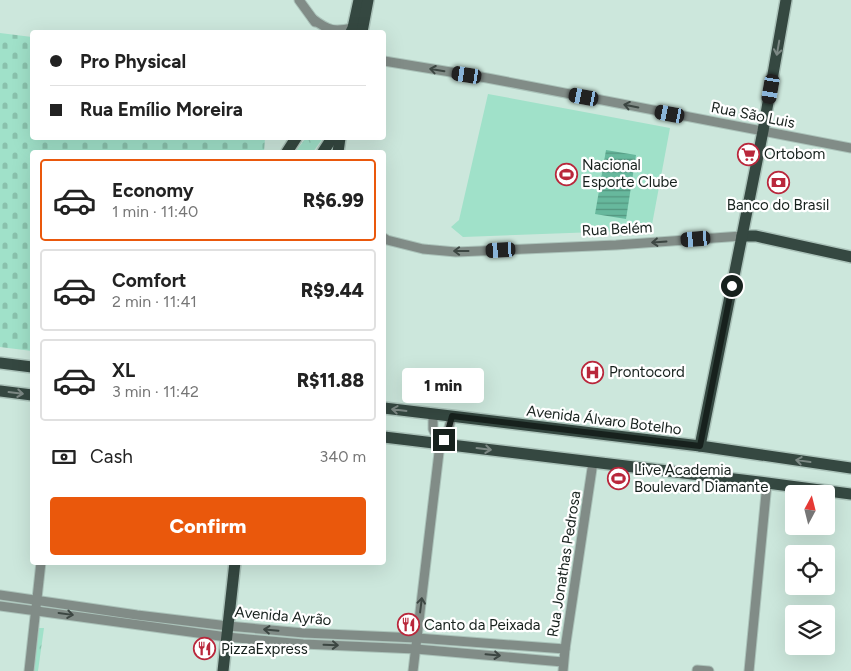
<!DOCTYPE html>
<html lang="en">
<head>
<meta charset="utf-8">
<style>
  body { margin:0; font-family:Figtree,sans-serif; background:#f6f6f6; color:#222; height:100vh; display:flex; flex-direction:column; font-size:19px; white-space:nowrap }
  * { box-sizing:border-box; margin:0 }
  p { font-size:16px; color:#767676 }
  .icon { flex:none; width:28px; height:28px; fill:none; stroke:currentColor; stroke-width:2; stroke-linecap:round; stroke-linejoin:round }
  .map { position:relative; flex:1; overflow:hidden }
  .side { position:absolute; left:30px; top:150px; width:356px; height:415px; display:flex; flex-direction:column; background:#fff; border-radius:5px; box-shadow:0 5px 20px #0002 }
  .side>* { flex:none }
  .guide { position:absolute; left:30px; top:30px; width:356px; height:110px; border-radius:5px; box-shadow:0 5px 20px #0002; display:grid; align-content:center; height:110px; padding:0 20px; background:#fff }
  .needle { width:32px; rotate:7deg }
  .tools { position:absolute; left:785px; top:485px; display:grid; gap:10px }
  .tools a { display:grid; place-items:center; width:50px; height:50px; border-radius:5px; background:#fff; box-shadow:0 5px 20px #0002; font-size:25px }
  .end { position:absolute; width:22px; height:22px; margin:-11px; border:6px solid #17211d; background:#fff; box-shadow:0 0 0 2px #fff }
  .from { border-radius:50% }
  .bubble { position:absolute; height:35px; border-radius:5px; background:#fff; box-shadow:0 5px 20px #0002; font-size:16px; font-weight:800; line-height:35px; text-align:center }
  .car { position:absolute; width:15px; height:30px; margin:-15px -8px; border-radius:6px; box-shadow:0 0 4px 1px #0007; background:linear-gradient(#222 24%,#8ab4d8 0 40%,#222 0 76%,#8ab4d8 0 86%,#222 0) }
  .guide b { display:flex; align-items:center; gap:18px; height:48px; font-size:19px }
  .guide b+b { border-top:1px solid #e0e0e0 }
  .guide i { width:12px; height:12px; background:#222 }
  ul { padding:9px 0 0; list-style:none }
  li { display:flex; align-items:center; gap:15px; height:82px; margin:0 10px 8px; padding:0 10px; border:2px solid #e0e0e0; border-radius:5px }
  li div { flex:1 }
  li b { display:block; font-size:19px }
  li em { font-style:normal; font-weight:800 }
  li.active { border-color:#ea580c }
  li>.icon { width:45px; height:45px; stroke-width:1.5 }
  .pay { display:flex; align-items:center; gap:12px; height:55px; padding:0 20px; font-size:19px }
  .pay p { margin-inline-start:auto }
  .cta { display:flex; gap:10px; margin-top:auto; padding:10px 20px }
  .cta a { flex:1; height:58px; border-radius:5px; background:#ea580c; color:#fff; font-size:20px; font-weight:800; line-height:58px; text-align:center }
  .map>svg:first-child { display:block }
  .forest { fill:url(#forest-crowns) }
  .cemetery { fill:url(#cemetery-stones) }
  .pitch { fill:#a0e1c9 }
  .water { fill:url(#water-rules) }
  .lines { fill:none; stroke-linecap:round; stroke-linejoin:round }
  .minor-casing { stroke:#abc3ba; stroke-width:11 }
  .major-casing { stroke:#abc3ba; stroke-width:14 }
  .minor { stroke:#818c87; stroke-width:9 }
  .major { stroke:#354841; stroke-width:11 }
  .oneway { stroke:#7c8884 }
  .oneway2 { stroke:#3c4642 }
  .route { stroke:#17211d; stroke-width:6 }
  .labels { text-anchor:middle; stroke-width:4.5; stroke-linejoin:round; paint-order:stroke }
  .street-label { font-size:15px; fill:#17211d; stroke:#fff }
  .poi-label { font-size:15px; fill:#17211d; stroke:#fff; text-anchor:start }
</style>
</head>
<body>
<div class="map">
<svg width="851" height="671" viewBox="0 0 851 671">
  <defs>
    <pattern id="forest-crowns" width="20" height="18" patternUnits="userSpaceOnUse" patternTransform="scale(1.25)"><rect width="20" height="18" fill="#a0e1c9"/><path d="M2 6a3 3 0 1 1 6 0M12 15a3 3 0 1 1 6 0" fill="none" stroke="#89c1ac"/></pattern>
    <pattern id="cemetery-stones" width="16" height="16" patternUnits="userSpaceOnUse" patternTransform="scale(1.25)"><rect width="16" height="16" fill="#a0e1c9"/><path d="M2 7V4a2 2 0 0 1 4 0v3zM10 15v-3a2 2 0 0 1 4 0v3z" fill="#89c1ac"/></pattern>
    <pattern id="water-rules" width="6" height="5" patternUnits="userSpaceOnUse" patternTransform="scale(1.25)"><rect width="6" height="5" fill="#67b89d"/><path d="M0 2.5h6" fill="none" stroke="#54957f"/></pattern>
  </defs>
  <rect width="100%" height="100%" fill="#cce7dc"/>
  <g class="forest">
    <polygon points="306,138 323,138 313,152 295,152"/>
    <polygon points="35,628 44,628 38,671 31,671"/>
  </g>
  <polygon class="cemetery" points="0,33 32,37 32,138 265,138 264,152 32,152 32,351 0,347"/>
  <polygon class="pitch" points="488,94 670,128 651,230 463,237 451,227 459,220"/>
  <polygon class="water" points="606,150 636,155 626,219 595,214"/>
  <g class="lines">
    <defs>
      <g id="minor">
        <polyline points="299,0 315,22"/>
        <path d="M313,19C329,31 334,32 353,28"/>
        <polyline points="384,61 487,78 851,148"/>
        <polyline points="384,238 387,240 423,249 456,252 616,245 742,236"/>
        <polyline points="440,444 447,435 452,416"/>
        <polyline points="0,595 137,615 228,626 304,633 417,638 565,649"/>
        <polyline points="0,606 227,637 303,644 416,649 563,662"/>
        <polyline points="697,670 709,671"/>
        <polyline points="29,671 41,562"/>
        <polyline points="413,671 440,444 433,429 433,414"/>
        <polyline points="563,671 565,649 593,462"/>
        <polyline points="749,671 767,483"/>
      </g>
      <g id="major">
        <polyline points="351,32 353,28 359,0"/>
        <polyline points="362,32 368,0"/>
        <polyline points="287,152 296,138"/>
        <polyline points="323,152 332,138"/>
        <polyline points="338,152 340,138"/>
        <polyline points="742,236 756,236 851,257"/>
        <polyline points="0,363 32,367"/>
        <polyline points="0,391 32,395"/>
        <polyline points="384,408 700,446 851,468"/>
        <polyline points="384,437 767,483 851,494"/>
        <polyline points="700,446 763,131 786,0"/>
        <polyline points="223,671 235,562"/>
      </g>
    </defs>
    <use href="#minor" class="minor-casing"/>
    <use href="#major" class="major-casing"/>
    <use href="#minor" class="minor"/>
    <use href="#major" class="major"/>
  </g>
  <defs><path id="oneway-shaft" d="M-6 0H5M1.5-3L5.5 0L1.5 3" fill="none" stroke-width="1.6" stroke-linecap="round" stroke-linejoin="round" transform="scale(1.25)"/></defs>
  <g class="oneway">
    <use href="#oneway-shaft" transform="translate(778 48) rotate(100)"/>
    <use href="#oneway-shaft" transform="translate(16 393) rotate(7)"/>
    <use href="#oneway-shaft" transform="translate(399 410) rotate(-173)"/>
    <use href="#oneway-shaft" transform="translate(484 449) rotate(7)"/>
    <use href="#oneway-shaft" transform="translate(803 461) rotate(-172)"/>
  </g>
  <g class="oneway2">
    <use href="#oneway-shaft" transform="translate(437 70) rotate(-171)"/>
    <use href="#oneway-shaft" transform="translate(631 106) rotate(-169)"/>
    <use href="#oneway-shaft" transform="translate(659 242) rotate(176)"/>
    <use href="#oneway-shaft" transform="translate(461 251) rotate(-180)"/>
    <use href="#oneway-shaft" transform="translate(421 605) rotate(-83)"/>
    <use href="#oneway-shaft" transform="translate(66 614) rotate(8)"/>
    <use href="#oneway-shaft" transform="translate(271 630) rotate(-175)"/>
    <use href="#oneway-shaft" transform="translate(331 645) rotate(2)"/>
    <use href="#oneway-shaft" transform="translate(493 655) rotate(5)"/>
  </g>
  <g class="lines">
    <polyline class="route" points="444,440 447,435 452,416 700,446 732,286"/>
  </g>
  <defs>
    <symbol id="supermarket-ring" viewBox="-11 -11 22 22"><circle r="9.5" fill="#fff" stroke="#b9273b" stroke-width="1.5"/><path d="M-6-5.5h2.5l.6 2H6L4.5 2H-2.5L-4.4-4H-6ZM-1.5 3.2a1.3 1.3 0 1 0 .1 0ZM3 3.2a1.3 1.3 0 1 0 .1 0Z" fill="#b9273b"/></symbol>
    <symbol id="stadium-ring" viewBox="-11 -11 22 22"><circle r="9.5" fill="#fff" stroke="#b9273b" stroke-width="1.5"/><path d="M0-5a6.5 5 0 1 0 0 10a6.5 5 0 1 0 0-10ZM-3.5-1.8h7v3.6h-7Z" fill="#b9273b"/></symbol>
    <symbol id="bank-ring" viewBox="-11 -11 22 22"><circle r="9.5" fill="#fff" stroke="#b9273b" stroke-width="1.5"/><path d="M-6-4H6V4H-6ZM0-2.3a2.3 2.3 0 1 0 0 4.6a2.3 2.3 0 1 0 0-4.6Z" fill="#b9273b"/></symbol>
    <symbol id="hospital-ring" viewBox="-11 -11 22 22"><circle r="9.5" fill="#fff" stroke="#b9273b" stroke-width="1.5"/><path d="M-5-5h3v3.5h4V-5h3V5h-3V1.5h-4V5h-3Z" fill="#b9273b"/></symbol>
    <symbol id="restaurant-ring" viewBox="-11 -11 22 22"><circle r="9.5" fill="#fff" stroke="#b9273b" stroke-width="1.5"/><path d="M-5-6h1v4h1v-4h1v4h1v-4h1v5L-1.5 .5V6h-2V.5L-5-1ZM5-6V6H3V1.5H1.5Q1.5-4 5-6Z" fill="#b9273b"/></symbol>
  </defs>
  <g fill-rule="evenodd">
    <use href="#supermarket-ring" x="736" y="142" width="25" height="25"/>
    <use href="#stadium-ring" x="554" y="162" width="25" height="25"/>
    <use href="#bank-ring" x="766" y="170" width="25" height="25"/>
    <use href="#hospital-ring" x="580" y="360" width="25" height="25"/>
    <use href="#stadium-ring" x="606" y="466" width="25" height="25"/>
    <use href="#restaurant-ring" x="396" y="612" width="25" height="25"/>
    <use href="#restaurant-ring" x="192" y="636" width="25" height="25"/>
  </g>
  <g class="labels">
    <g class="street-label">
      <text transform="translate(753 115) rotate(11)" y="5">Rua São Luis</text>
      <text transform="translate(617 229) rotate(-3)" y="5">Rua Belém</text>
      <text transform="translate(604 420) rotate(7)" y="5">Avenida Álvaro Botelho</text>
      <text transform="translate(564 564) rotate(-81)" y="5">Rua Jonathas Pedrosa</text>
      <text transform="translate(283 616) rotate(5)" y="5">Avenida Ayrão</text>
    </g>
    <g class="poi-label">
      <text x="764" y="159">Ortobom</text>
      <text x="582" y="170">Nacional<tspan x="582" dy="17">Esporte Clube</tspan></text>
      <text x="778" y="210" text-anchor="middle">Banco do Brasil</text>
      <text x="609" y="377">Prontocord</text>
      <text x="634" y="475">Live Academia<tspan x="634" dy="17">Boulevard Diamante</tspan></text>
      <text x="424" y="630">Canto da Peixada</text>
      <text x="221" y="654">PizzaExpress</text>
    </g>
  </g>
</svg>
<div class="tools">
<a><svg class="needle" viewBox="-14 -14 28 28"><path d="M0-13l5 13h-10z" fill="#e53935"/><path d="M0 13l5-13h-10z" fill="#767676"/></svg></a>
<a><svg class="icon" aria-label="locate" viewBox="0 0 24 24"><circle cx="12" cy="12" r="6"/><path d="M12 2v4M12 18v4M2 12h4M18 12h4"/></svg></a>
<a><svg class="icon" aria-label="layers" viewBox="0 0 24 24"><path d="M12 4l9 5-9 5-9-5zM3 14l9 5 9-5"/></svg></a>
</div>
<i class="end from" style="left:732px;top:286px"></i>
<i class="end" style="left:444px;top:440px"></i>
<div class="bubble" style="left:402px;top:368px;width:82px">1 min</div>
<i class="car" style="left:467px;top:75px;rotate:279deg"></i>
<i class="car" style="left:771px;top:89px;rotate:190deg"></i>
<i class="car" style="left:584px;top:97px;rotate:281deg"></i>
<i class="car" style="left:670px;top:114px;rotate:281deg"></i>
<i class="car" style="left:696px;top:239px;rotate:265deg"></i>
<i class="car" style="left:501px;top:250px;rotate:267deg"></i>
<div class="guide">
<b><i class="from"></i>Pro Physical</b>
<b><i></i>Rua Emílio Moreira</b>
</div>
<section class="side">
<ul>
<li class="active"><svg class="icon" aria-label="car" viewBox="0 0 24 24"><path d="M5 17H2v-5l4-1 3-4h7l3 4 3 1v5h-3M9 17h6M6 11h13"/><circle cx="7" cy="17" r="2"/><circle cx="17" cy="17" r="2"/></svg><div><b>Economy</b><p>1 min · 11:40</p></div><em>R$6.99</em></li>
<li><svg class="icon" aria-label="car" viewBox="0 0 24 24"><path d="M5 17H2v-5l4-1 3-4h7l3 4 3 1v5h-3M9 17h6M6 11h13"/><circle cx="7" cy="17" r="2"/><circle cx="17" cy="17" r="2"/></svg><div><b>Comfort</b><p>2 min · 11:41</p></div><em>R$9.44</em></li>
<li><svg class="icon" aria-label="car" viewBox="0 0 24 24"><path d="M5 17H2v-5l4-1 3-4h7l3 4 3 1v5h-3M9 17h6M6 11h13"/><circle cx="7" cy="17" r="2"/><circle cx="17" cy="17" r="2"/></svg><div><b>XL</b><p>3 min · 11:42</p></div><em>R$11.88</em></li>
</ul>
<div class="pay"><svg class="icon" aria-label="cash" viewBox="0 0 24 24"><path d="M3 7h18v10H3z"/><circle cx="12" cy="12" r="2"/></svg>Cash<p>340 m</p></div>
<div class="cta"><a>Confirm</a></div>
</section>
</div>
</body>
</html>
